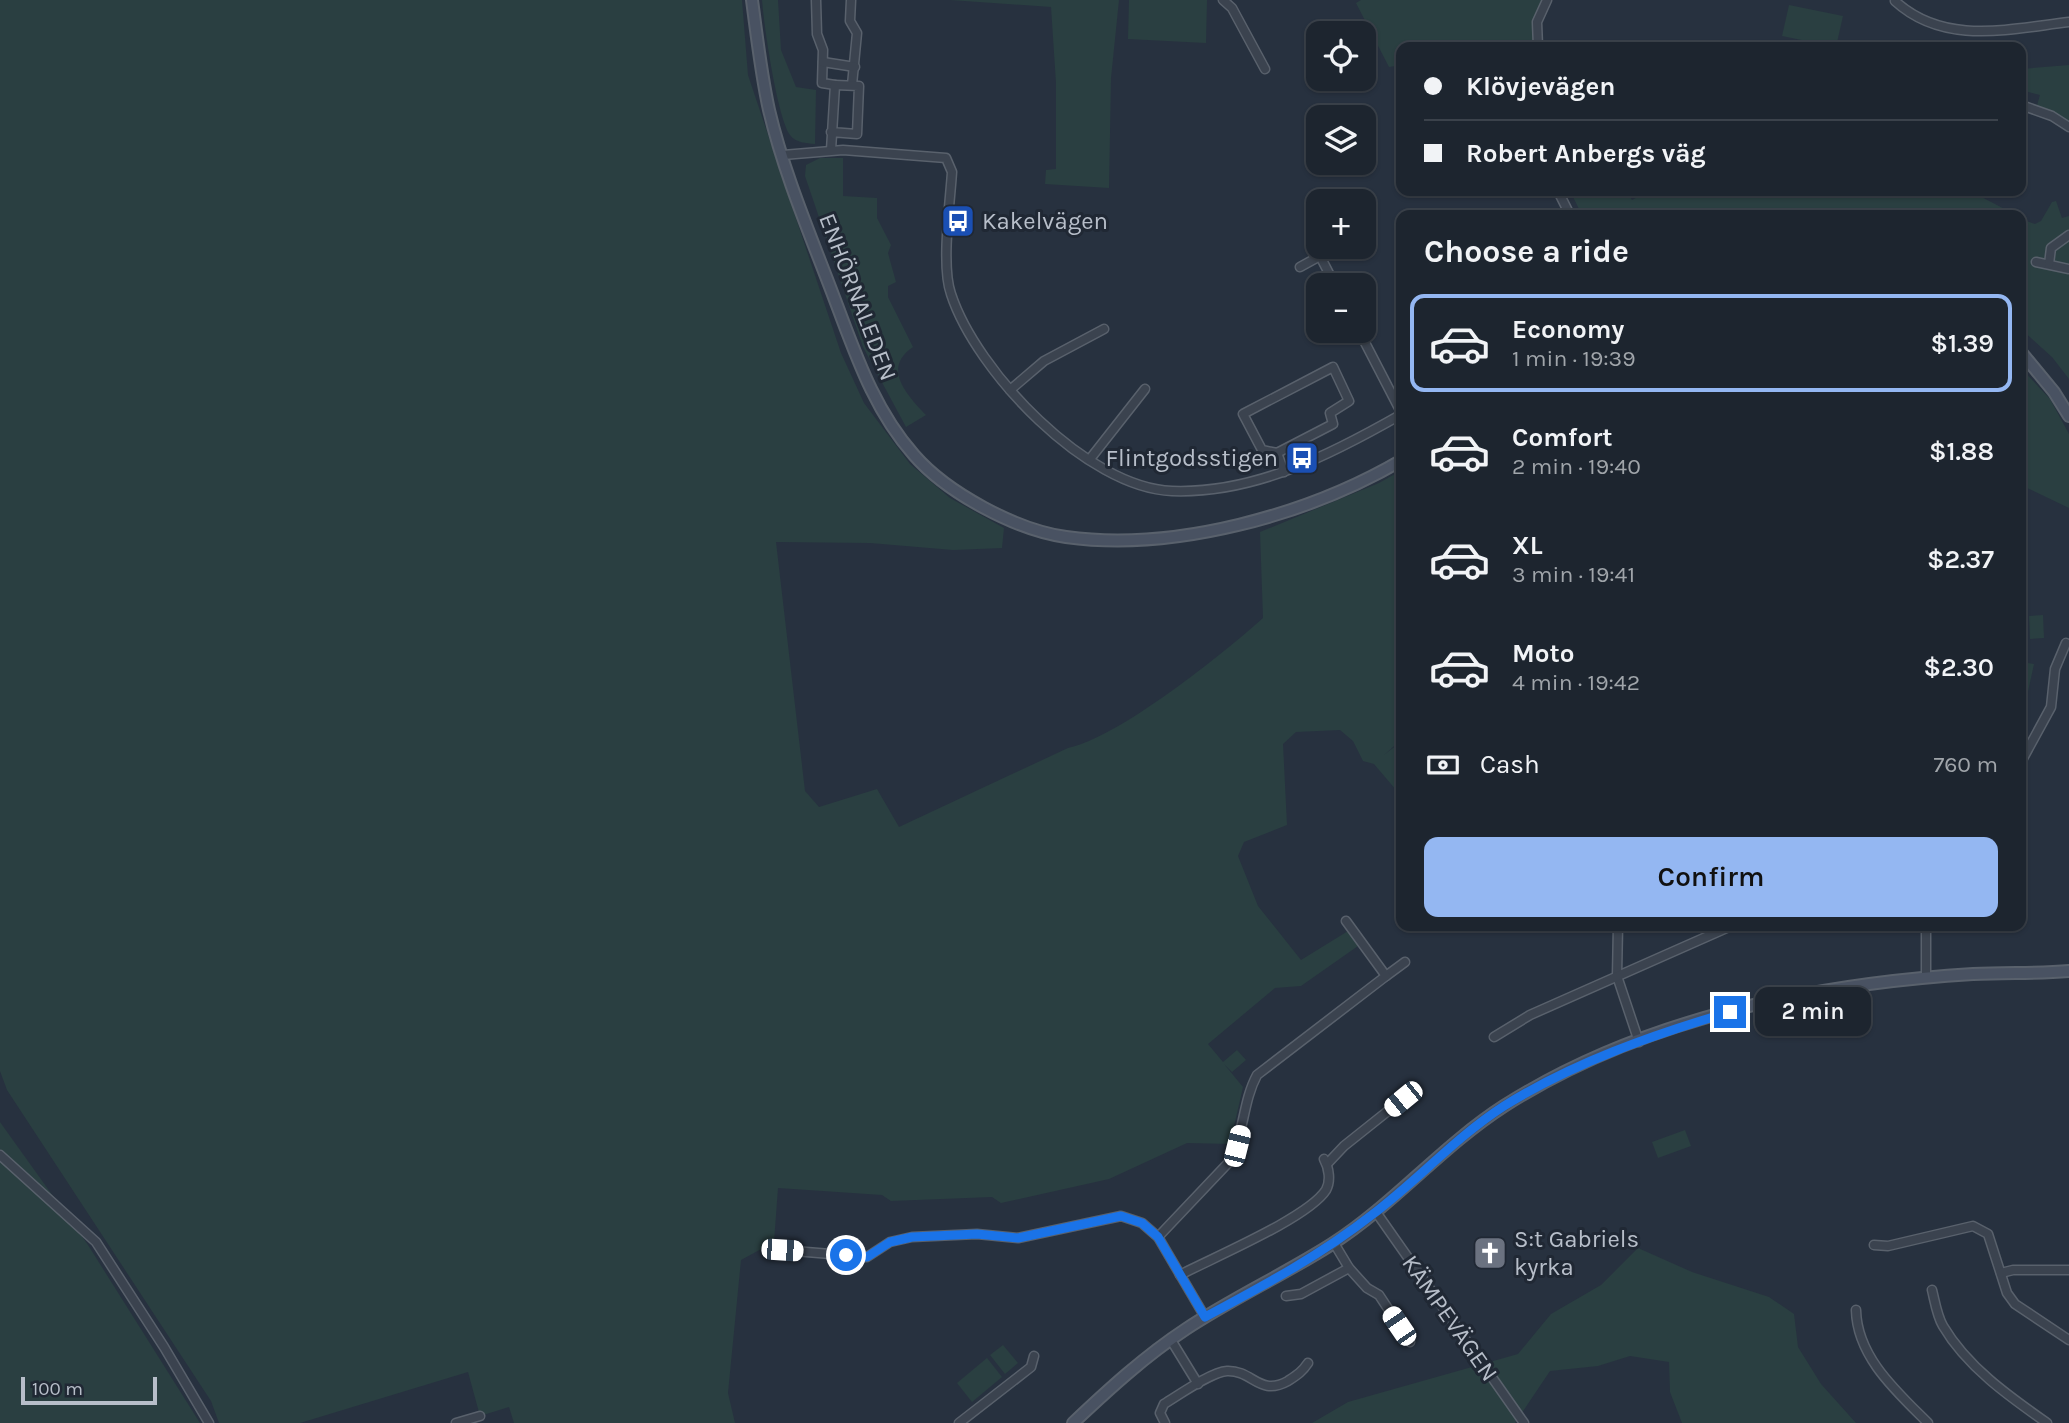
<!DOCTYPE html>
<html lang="en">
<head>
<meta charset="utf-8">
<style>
  body { margin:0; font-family:Karla,sans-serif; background:#252d37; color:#f1f3f6; height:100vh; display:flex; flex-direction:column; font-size:26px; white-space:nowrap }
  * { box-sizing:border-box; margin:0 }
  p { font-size:23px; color:#a0a5aa }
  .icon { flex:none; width:38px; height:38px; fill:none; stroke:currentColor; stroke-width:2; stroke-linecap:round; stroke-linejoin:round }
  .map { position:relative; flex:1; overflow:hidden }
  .details { position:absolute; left:1396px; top:210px; width:630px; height:721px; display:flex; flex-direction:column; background:#1d252f; border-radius:14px; box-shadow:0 2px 5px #0004,0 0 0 2px #3b424b }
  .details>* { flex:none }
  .guide { position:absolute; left:1396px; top:42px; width:630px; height:154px; border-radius:14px; box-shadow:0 2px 5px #0004,0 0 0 2px #3b424b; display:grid; align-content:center; height:154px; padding:0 28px; background:#1d252f }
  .buttons { position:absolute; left:1306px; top:21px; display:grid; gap:14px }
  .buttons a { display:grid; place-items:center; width:70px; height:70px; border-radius:14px; background:#1d252f; box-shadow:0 2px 5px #0004,0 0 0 2px #3b424b; font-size:35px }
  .scale { position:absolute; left:21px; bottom:18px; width:136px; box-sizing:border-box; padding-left:7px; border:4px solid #b7bec9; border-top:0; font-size:19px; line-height:24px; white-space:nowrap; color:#b7bec9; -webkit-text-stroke:5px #202834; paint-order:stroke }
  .end { position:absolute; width:32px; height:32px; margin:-16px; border:9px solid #1a73e8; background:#fff; box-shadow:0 0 0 4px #fff }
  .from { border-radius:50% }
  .bubble { position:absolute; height:49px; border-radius:14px; background:#1d252f; box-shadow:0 2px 5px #0004,0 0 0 2px #3b424b; font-size:23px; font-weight:600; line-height:49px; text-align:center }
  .car { position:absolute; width:21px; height:42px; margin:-21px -10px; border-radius:9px; box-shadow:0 0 5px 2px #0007; background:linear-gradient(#fff 24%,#345 0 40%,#fff 0 76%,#345 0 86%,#fff 0) }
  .guide b { display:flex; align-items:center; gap:24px; height:66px; font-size:26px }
  .guide b+b { border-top:2px solid #3b424b }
  .guide i { width:18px; height:18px; background:#f1f3f6 }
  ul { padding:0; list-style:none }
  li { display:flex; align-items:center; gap:21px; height:98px; margin:0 14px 10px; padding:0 14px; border:4px solid transparent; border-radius:14px }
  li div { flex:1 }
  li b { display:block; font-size:26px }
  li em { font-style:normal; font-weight:600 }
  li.on { border-color:#94b7f2 }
  li>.icon { width:63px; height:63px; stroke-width:1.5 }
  h2 { padding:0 28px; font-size:32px; line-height:84px }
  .pay { display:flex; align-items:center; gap:18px; height:77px; padding:0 28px; font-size:26px }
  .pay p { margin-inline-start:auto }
  .button { display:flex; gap:14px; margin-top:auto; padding:14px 28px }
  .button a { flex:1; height:80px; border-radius:14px; background:#94b7f2; color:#111; font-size:28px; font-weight:600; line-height:80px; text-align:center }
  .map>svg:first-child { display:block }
  .green { fill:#2a3f41 }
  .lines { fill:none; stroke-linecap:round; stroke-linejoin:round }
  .street-casing { stroke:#59616c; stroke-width:11 }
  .secondary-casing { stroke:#59616c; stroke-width:14 }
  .street { stroke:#3b434f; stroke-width:8 }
  .secondary { stroke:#495262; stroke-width:10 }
  .route { stroke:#1a73e8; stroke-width:9 }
  .labels { text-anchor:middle; stroke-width:6; stroke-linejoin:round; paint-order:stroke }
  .poi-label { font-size:24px; fill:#b7bec9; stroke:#202834; text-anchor:start }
  .street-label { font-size:24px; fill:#b7bec9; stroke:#202834 }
</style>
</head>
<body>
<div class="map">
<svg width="2069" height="1423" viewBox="0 0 2069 1423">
  <rect width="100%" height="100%" fill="#27313f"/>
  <g class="green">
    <path d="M0,0H742L748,75L841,353L864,403L910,464L950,498L1004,528L1002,548L953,550L870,543L776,542L805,791L819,807L877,789L899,827L1068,748C1118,738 1223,654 1263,618L1260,532L1379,483L1402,470V739L1384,755L1402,741V797L1374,764L1363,761L1353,741L1340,730L1296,732L1283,744L1287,825L1244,842L1238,856L1258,906L1301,960L1348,931L1358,946L1301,986L1275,988L1208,1044L1223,1062L1237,1050L1246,1060L1232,1072L1224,1064L1243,1087L1230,1144L1187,1143L1109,1179L1001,1203L992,1197L891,1201L882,1195L778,1188L774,1242L741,1260L728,1393L735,1423H514L509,1407L480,1416L468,1372L300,1423H219L211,1401L7,1090L0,1071Z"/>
    <path d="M762,0H778L781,50L796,87L816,90L815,144C806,143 796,143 790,135C777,116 764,26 762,0Z"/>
    <polygon points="950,0 1119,0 1111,78 1109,188 1045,184 1046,170 1056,169 1056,83 1051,7"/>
    <polygon points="1129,0 1207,0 1206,43 1128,39"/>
    <polygon points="1361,0 1547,0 1541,9 1538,47 1527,47 1525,40 1466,47 1402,47 1402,65 1389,67 1356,3"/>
    <polygon points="1789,5 1843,16 1836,47 1782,36"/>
    <polygon points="2069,65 2069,127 2036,109 2040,95 2021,90 2021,69"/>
    <path d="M820,158H843V196L877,198V218L891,245L888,253L896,282L888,286V297L913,347C882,368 906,394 926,415L906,427L863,347L805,176L806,165Z"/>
    <polygon points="1570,191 1594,191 1596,193 1627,191 1632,200 1649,191 1970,191 2016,215 1582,215"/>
    <polygon points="2056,201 2062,218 2069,216 2069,379 2052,357 2021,329 2021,219 2035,224 2041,221 2052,202"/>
    <polygon points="2021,368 2050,399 2069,434 2069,508 2021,485"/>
    <polygon points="2043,615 2044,638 2030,639 2029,616"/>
    <polygon points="2022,662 2034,664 2026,701 2021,701"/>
    <polygon points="0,1122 88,1245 200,1423 0,1423"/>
    <polygon points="1685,1130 1691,1146 1658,1158 1652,1142"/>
    <polygon points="1638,1248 1692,1272 1769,1297 1794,1314 1798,1347 1821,1384 1856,1423 1682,1423 1670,1392 1669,1362 1630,1356 1598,1366 1550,1371 1515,1423 1312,1423 1348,1402 1518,1354 1551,1314 1601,1285"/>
    <polygon points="1003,1345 1018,1363 1005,1374 990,1355"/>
    <polygon points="987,1358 1002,1377 972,1402 957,1383"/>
  </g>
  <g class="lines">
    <defs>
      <g id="street">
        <polyline points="816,0 817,34 823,50 822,83 835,85"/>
        <polyline points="851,0 850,21 857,33 852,85"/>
        <polyline points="1223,0 1232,8 1265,69"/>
        <path d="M1895,1C1944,46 2009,29 2069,22"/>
        <polyline points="1538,47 1537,22 1547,0"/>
        <polyline points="823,62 855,67"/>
        <polyline points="2021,105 2052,116 2069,127"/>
        <polyline points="831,150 835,85 859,86 857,134 831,132"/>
        <path d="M783,155L843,150L946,158L952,172C950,204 941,266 951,294C976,371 1087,488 1172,491C1255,494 1332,454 1402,414"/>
        <polyline points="1558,191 1570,215"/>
        <polyline points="2036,262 2069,269"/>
        <polyline points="2049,264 2051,248 2069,235"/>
        <polyline points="1300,267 1320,256"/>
        <polyline points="1335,285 1320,256 1338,247"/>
        <polyline points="1359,331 1402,414"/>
        <polyline points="1010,390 1044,361 1104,329"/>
        <polyline points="1277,453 1262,450 1243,414 1333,367 1349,401 1330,413 1333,424 1277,453 1284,472"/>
        <polyline points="1090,459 1145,389"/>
        <polyline points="2021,762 2051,707 2055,669 2066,643"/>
        <polyline points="1618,926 1617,976 1639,1042"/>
        <polyline points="1926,926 1926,978"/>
        <polyline points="1386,976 1405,962"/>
        <polyline points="1494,1037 1530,1015 1731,926"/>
        <polyline points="0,1155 96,1242 164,1347 209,1423"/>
        <polyline points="1327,1164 1344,1146 1403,1099"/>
        <polyline points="1376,1212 1524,1423"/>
        <path d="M1158,1237L1231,1160C1244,1132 1243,1101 1257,1075L1386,976L1346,921"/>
        <polyline points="1334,1243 1349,1268 1367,1288 1379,1295 1410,1342"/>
        <polyline points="1874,1245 1888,1246 1973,1226 1988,1234 2007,1293 2015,1304 2069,1340"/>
        <polyline points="782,1250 867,1257 890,1242 912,1237 977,1234 1018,1238 1121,1216 1142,1223 1158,1237 1205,1317"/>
        <polyline points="2001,1273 2013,1270 2069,1270"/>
        <path d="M1180,1275C1212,1258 1308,1218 1326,1190C1331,1181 1329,1168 1324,1159"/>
        <path d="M1932,1290C1935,1302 1937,1316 1943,1326C1967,1367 2010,1397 2047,1423"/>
        <polyline points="1286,1296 1301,1294 1349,1268"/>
        <path d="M1856,1310C1857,1357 1897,1392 1928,1423"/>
        <polyline points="1171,1340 1198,1384"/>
        <polyline points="456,1423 480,1416"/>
        <polyline points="959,1423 1031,1367 1034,1356"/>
        <path d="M1165,1423L1160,1413L1164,1404C1179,1395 1211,1372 1227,1371C1253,1370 1259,1397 1288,1381C1297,1375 1302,1372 1308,1363"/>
      </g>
      <g id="secondary">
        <path d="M752,0C757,37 761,74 769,110C784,174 812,239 835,300C856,355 874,410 914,455C947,493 1016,530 1066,537C1174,552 1308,515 1402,460"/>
        <polyline points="2021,352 2054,392 2069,416"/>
        <path d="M1073,1423C1109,1389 1145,1356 1186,1329C1233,1298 1285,1274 1332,1244C1394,1204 1442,1146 1504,1106C1641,1019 1813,984 1973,974C2005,972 2037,974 2069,971"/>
      </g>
    </defs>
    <use href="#street" class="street-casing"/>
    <use href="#secondary" class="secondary-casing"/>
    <use href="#street" class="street"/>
    <use href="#secondary" class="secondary"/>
  </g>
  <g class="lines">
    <path class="route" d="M846,1255L867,1257L890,1242L912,1237L977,1234L1018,1238L1121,1216L1142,1223L1158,1237L1205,1317C1263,1286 1321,1255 1373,1214C1418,1180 1456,1137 1504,1106C1573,1063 1652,1035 1730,1012"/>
  </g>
  <defs>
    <symbol id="bus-square" viewBox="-11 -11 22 22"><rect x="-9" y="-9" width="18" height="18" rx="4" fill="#1a4fb4" stroke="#202834"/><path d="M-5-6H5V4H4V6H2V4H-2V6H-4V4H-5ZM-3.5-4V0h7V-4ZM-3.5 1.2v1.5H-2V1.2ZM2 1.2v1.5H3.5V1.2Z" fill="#fff"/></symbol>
    <symbol id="church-square" viewBox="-11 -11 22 22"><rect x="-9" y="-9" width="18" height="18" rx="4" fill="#6b7280" stroke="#202834"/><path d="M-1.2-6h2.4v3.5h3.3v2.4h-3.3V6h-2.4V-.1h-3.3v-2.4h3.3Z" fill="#fff"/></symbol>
  </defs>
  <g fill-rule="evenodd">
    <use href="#bus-square" x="939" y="202" width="38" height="38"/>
    <use href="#bus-square" x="1283" y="439" width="38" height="38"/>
    <use href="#church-square" x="1471" y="1234" width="38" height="38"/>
  </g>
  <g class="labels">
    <g class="poi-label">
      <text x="982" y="229">Kakelvägen</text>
      <text x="1278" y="466" text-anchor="end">Flintgodsstigen</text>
      <text x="1514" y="1247">S:t Gabriels<tspan x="1514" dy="28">kyrka</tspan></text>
    </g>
    <g class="street-label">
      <text transform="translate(858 297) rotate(69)" y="8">ENHÖRNALEDEN</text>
      <text transform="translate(1450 1318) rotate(55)" y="8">KÄMPEVÄGEN</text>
    </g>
  </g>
</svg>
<div class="buttons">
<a><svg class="icon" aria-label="locate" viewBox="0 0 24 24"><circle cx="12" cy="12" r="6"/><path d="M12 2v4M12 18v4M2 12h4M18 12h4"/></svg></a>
<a><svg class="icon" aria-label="layers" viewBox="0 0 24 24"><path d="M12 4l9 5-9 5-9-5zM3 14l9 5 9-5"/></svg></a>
<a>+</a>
<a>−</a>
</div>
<div class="scale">100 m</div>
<i class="end from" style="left:846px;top:1255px"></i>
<i class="end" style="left:1730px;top:1012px"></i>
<div class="bubble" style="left:1755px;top:987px;width:116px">2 min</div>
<i class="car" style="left:1403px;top:1099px;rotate:231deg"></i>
<i class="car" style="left:1237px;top:1146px;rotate:14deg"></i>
<i class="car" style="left:782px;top:1250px;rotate:94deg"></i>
<i class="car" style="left:1399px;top:1326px;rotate:326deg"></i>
<div class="guide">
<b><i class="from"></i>Klövjevägen</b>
<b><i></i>Robert Anbergs väg</b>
</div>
<section class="details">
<h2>Choose a ride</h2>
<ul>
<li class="on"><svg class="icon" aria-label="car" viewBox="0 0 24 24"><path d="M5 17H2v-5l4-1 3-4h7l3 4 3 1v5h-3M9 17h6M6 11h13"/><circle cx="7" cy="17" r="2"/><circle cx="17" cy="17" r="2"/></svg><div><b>Economy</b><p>1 min · 19:39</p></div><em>$1.39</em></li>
<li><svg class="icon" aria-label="car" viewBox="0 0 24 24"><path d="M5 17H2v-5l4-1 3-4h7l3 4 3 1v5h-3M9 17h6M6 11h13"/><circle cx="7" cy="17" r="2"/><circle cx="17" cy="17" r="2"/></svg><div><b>Comfort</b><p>2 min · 19:40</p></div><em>$1.88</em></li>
<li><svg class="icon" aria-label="car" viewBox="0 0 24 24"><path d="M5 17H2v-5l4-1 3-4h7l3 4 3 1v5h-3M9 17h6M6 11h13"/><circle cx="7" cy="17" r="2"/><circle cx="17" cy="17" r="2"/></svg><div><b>XL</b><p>3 min · 19:41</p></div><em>$2.37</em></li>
<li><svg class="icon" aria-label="car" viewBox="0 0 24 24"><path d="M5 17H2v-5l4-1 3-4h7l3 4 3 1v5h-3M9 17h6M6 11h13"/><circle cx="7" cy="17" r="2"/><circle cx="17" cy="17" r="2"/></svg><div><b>Moto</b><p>4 min · 19:42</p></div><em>$2.30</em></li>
</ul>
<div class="pay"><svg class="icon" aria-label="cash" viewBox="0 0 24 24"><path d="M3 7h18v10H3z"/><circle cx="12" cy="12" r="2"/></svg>Cash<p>760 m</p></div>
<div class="button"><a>Confirm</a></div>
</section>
</div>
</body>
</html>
